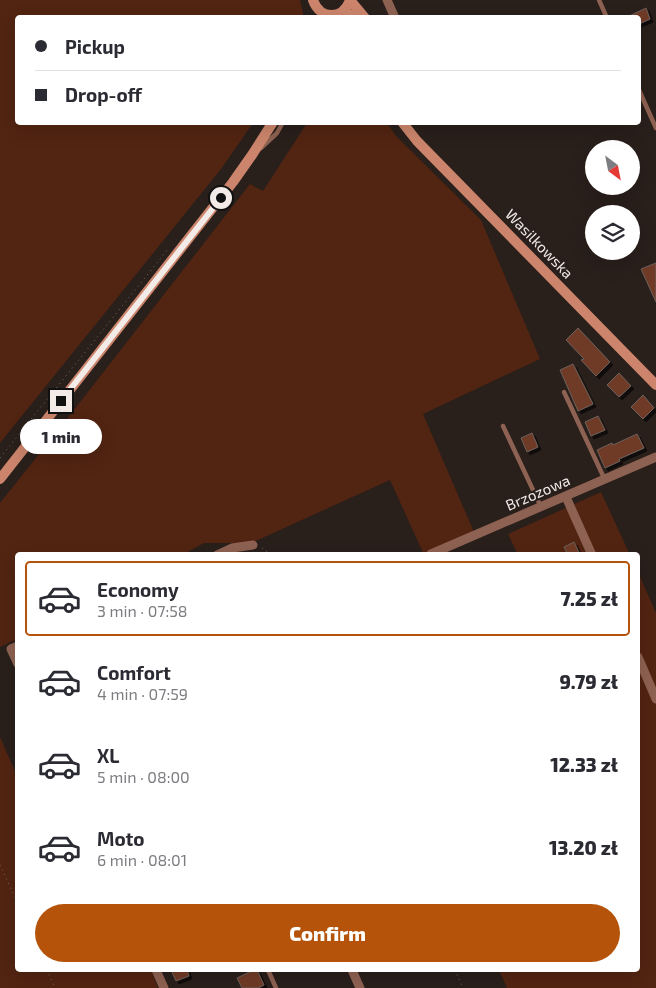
<!DOCTYPE html>
<html lang="en">
<head>
<meta charset="utf-8">
<style>
  body { margin:0; font-family:"Exo 2",sans-serif; background:#f7f7f7; color:#2b2b33; height:100vh; display:flex; flex-direction:column; font-size:19px; white-space:nowrap }
  * { box-sizing:border-box; margin:0 }
  p { font-size:16px; color:#7c7c81 }
  .icon { flex:none; width:28px; height:28px; fill:none; stroke:currentColor; stroke-width:2; stroke-linecap:round; stroke-linejoin:round }
  .map { position:relative; flex:1; overflow:hidden }
  .drawer { position:absolute; left:15px; top:552px; width:625px; height:420px; display:flex; flex-direction:column; background:#fff; border-radius:5px; box-shadow:0 5px 20px #0002 }
  .drawer>* { flex:none }
  .hud { position:absolute; left:15px; top:15px; width:626px; height:110px; border-radius:5px; box-shadow:0 5px 20px #0002; display:grid; align-content:center; height:110px; padding:0 20px; background:#fff }
  .needle { width:32px; rotate:148deg }
  .buttons { position:absolute; left:585px; top:140px; display:grid; gap:10px }
  .buttons a { display:grid; place-items:center; width:55px; height:55px; border-radius:50%; background:#fff; box-shadow:0 5px 20px #0002; font-size:25px }
  .end { position:absolute; width:22px; height:22px; margin:-11px; border:6px solid #f2ebe8; background:#111; box-shadow:0 0 0 2px #111 }
  .from { border-radius:50% }
  .bubble { position:absolute; height:35px; border-radius:18px; background:#fff; box-shadow:0 5px 20px #0002; font-size:16px; font-weight:800; line-height:35px; text-align:center }
  .hud b { display:flex; align-items:center; gap:18px; height:48px; font-size:19px }
  .hud b+b { border-top:1px solid #e1e1e2 }
  .hud i { width:12px; height:12px; background:#2b2b33 }
  ul { padding:9px 0 0; list-style:none }
  li { display:flex; align-items:center; gap:15px; height:75px; margin:0 10px 8px; padding:0 10px; border:2px solid transparent; border-radius:5px }
  li div { flex:1 }
  li b { display:block; font-size:19px }
  li em { font-style:normal; font-weight:800 }
  li.on { border-color:#b45309 }
  li>.icon { width:45px; height:45px; stroke-width:1.5 }
  .primary-button { display:flex; gap:10px; margin-top:auto; padding:10px 20px }
  .primary-button a { flex:1; height:58px; border-radius:30px; background:#b45309; color:#fff; font-size:20px; font-weight:800; line-height:58px; text-align:center }
  .map>svg:first-child { display:block }
  .green { fill:#522412 }
  .building { fill:#703b28; stroke:#6c605b; filter:url(#shadow) }
  .lines { fill:none; stroke-linecap:round; stroke-linejoin:round }
  .path { stroke:#746c68; stroke-width:1; stroke-dasharray:1 4; stroke-linecap:butt }
  .lane { stroke:#8e6252; stroke-width:4.5 }
  .street { stroke:#8e6252; stroke-width:9 }
  .secondary { stroke:#cc856c; stroke-width:10 }
  .route { stroke:#f2ebe8; stroke-width:6 }
  .labels { text-anchor:middle; stroke-width:4.5; stroke-linejoin:round; paint-order:stroke }
  .street-label { font-size:15px; fill:#f2ebe8; stroke:#291f1b }
</style>
</head>
<body>
<div class="map">
<svg width="656" height="988" viewBox="0 0 656 988">
  <defs>
    <filter id="shadow"><feDropShadow dx="3" dy="3" stdDeviation="0" flood-color="#0009"/></filter>
  </defs>
  <rect width="100%" height="100%" fill="#291f1b"/>
  <g class="green">
    <polygon points="0,0 300,0 303,13 303,18 18,18 18,122 253,123 221,169 0,443"/>
    <polygon points="307,123 387,123 396,136 481,220 540,359 423,414 474,532 424,555 390,480 251,543 204,543 182,555 18,555 17,639 0,647 0,503 70,415 250,184 263,191"/>
    <polygon points="601,492 630,555 518,555 508,534"/>
    <polygon points="638,572 656,613 656,988 507,988 499,970 638,970"/>
    <polygon points="0,737 17,776 18,970 151,970 158,988 0,988"/>
  </g>
  <g class="building">
    <polygon points="646,8 650,19 639,24 639,18 625,18"/>
    <polygon points="656,263 656,302 641,269"/>
    <polygon points="578,328 610,362 596,376 581,360 584,359 566,340"/>
    <polygon points="573,364 593,404 578,411 560,370"/>
    <polygon points="619,373 631,386 619,397 607,385"/>
    <polygon points="643,395 654,408 643,419 631,407"/>
    <polygon points="598,416 605,430 591,436 585,422"/>
    <polygon points="532,433 538,447 527,452 521,438"/>
    <polygon points="637,434 644,448 619,459 620,461 605,468 597,450 612,443 613,445"/>
    <polygon points="574,542 580,555 568,555 564,547"/>
    <polygon points="171,970 187,970 189,976 176,981"/>
    <polygon points="254,970 257,970 264,985 258,988 242,988 237,978"/>
  </g>
  <g class="lines">
    <g class="path">
      <polyline points="0,458 168,249"/>
      <polyline points="262,548 272,555"/>
      <polyline points="0,865 18,904"/>
      <polyline points="47,970 55,988"/>
      <polyline points="455,970 463,988"/>
    </g>
    <g class="lane">
      <polyline points="599,0 607,18"/>
      <polyline points="639,90 656,128"/>
      <polyline points="261,148 277,133 283,122"/>
      <polyline points="564,392 605,480"/>
      <polyline points="503,426 541,507"/>
      <polyline points="268,970 276,988"/>
    </g>
    <g class="street">
      <polyline points="387,0 395,18"/>
      <polyline points="566,497 592,555"/>
      <polyline points="431,554 656,457"/>
      <polyline points="217,555 232,548 253,545"/>
      <polyline points="18,646 11,649 18,664"/>
      <polyline points="638,657 656,699"/>
      <polyline points="156,970 164,988"/>
      <polyline points="352,970 360,988"/>
    </g>
    <g class="secondary">
      <path d="M313,0C320,20 343,20 350,0"/>
      <polyline points="350,0 365,18"/>
      <polyline points="344,11 355,18"/>
      <polyline points="402,122 417,141 656,385"/>
      <polyline points="0,479 233,182 252,155 273,122"/>
    </g>
  </g>
  <g class="lines">
    <polyline class="route" points="61,401 221,198"/>
  </g>
  <g class="labels">
    <g class="street-label">
      <text transform="translate(539 244) rotate(46)" y="5">Wasilkowska</text>
      <text transform="translate(538 493) rotate(-23)" y="5">Brzozowa</text>
    </g>
  </g>
</svg>
<div class="buttons">
<a><svg class="needle" viewBox="-14 -14 28 28"><path d="M0-13l5 13h-10z" fill="#e53935"/><path d="M0 13l5-13h-10z" fill="#7c7c81"/></svg></a>
<a><svg class="icon" aria-label="layers" viewBox="0 0 24 24"><path d="M12 4l9 5-9 5-9-5zM3 14l9 5 9-5"/></svg></a>
</div>
<i class="end from" style="left:221px;top:198px"></i>
<i class="end" style="left:61px;top:401px"></i>
<div class="bubble" style="left:20px;top:419px;width:82px">1 min</div>
<div class="hud">
<b><i class="from"></i>Pickup</b>
<b><i></i>Drop-off</b>
</div>
<section class="drawer">
<ul>
<li class="on"><svg class="icon" aria-label="car" viewBox="0 0 24 24"><path d="M5 17H2v-5l4-1 3-4h7l3 4 3 1v5h-3M9 17h6M6 11h13"/><circle cx="7" cy="17" r="2"/><circle cx="17" cy="17" r="2"/></svg><div><b>Economy</b><p>3 min · 07:58</p></div><em>7.25 zł</em></li>
<li><svg class="icon" aria-label="car" viewBox="0 0 24 24"><path d="M5 17H2v-5l4-1 3-4h7l3 4 3 1v5h-3M9 17h6M6 11h13"/><circle cx="7" cy="17" r="2"/><circle cx="17" cy="17" r="2"/></svg><div><b>Comfort</b><p>4 min · 07:59</p></div><em>9.79 zł</em></li>
<li><svg class="icon" aria-label="car" viewBox="0 0 24 24"><path d="M5 17H2v-5l4-1 3-4h7l3 4 3 1v5h-3M9 17h6M6 11h13"/><circle cx="7" cy="17" r="2"/><circle cx="17" cy="17" r="2"/></svg><div><b>XL</b><p>5 min · 08:00</p></div><em>12.33 zł</em></li>
<li><svg class="icon" aria-label="car" viewBox="0 0 24 24"><path d="M5 17H2v-5l4-1 3-4h7l3 4 3 1v5h-3M9 17h6M6 11h13"/><circle cx="7" cy="17" r="2"/><circle cx="17" cy="17" r="2"/></svg><div><b>Moto</b><p>6 min · 08:01</p></div><em>13.20 zł</em></li>
</ul>
<div class="primary-button"><a>Confirm</a></div>
</section>
</div>
</body>
</html>
